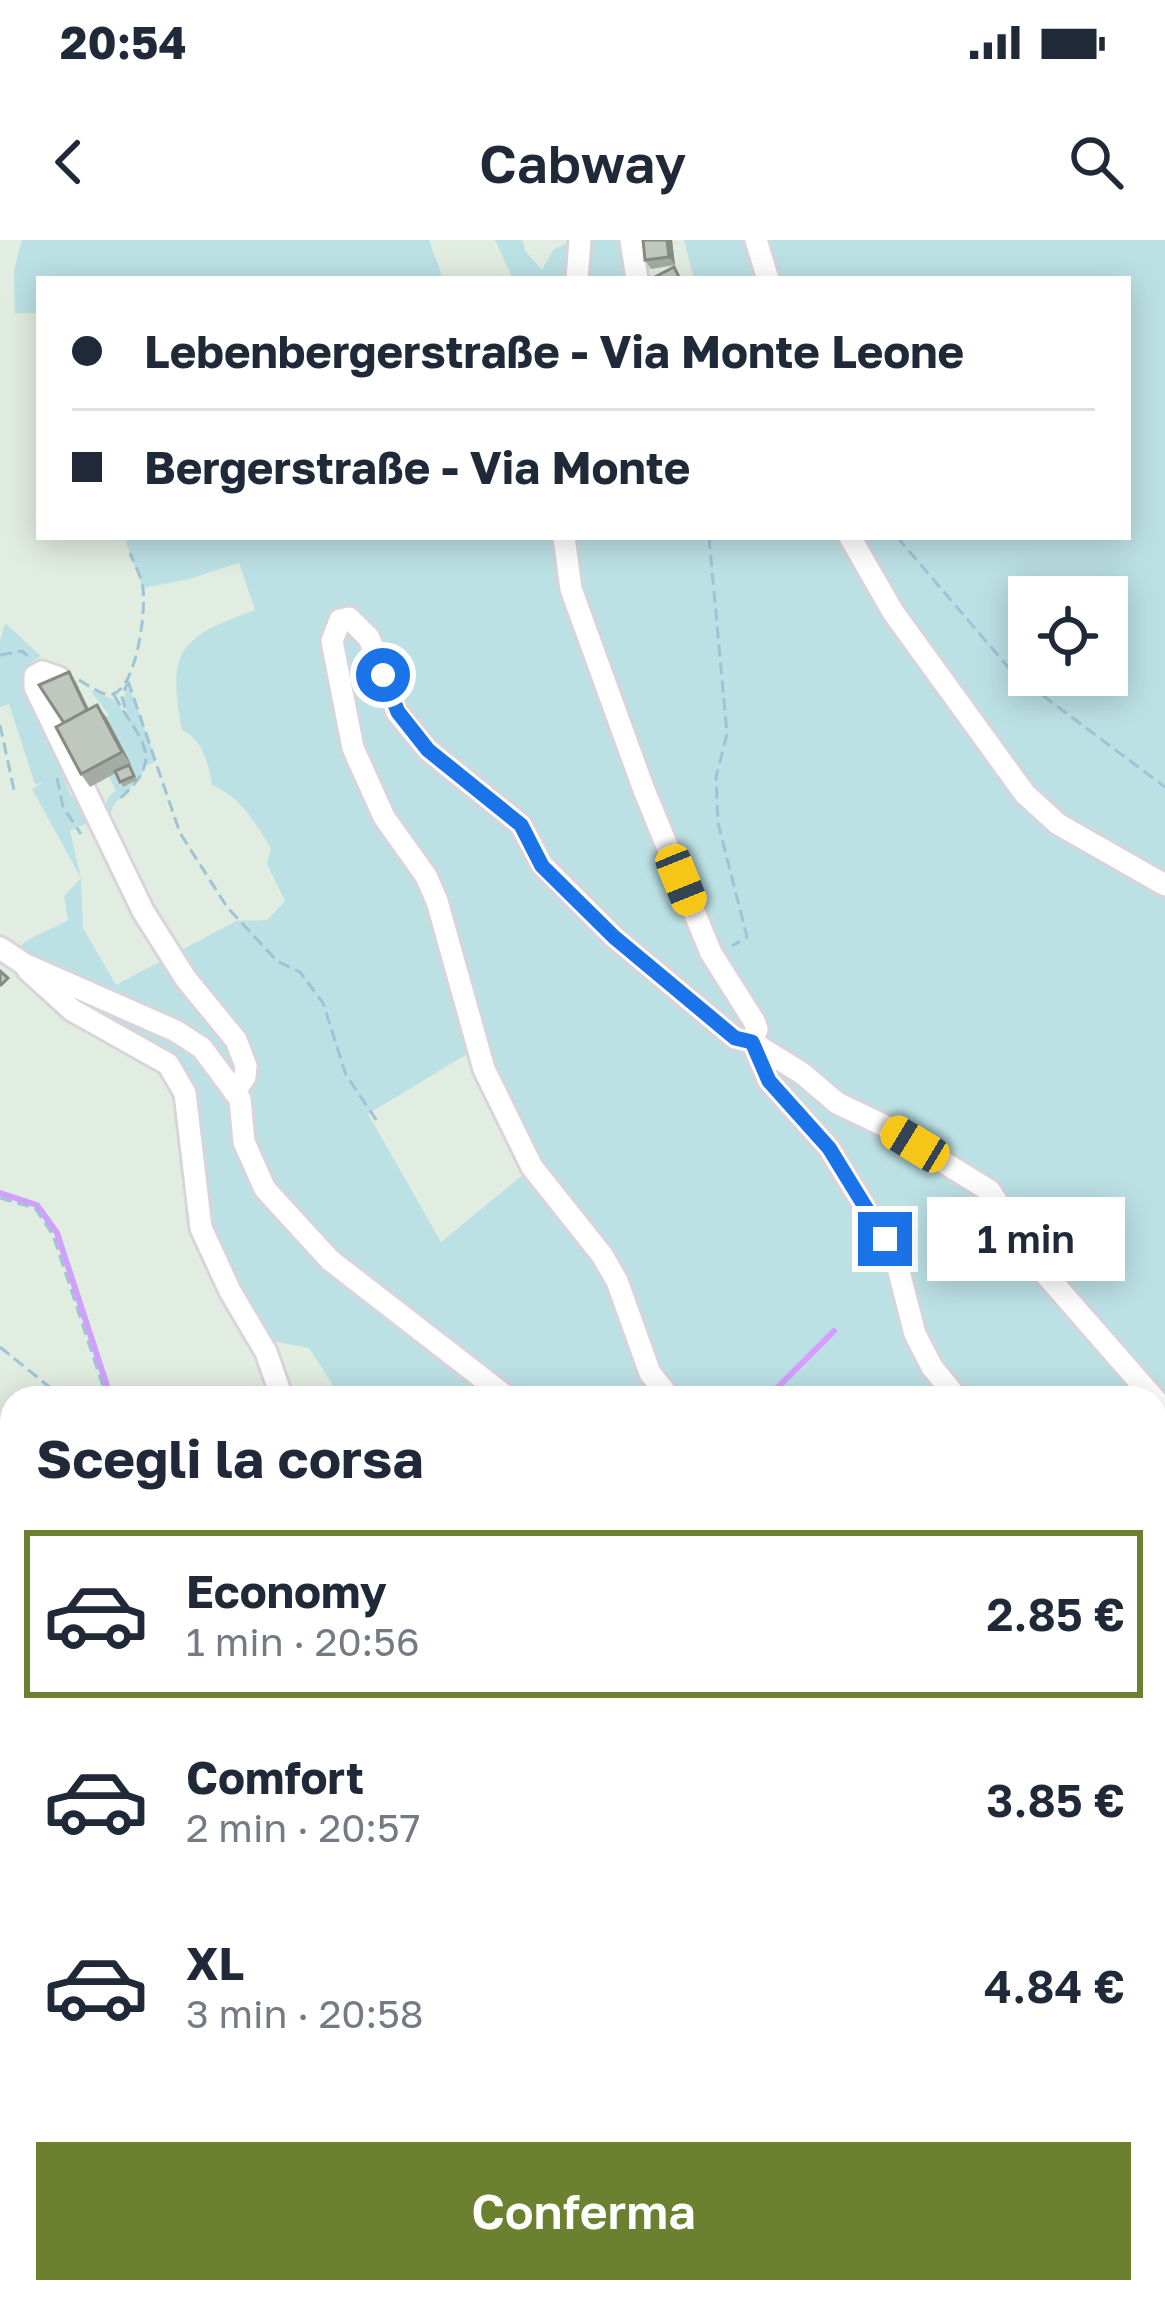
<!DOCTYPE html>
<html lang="it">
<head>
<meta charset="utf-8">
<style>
  body { margin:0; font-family:"Golos Text",sans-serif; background:#f2f2f3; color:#1f2937; height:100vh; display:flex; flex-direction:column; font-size:45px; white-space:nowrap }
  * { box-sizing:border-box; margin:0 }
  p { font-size:39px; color:#747a83 }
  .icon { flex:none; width:66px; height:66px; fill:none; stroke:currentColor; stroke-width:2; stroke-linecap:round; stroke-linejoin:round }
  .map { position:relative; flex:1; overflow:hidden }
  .panel { position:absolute; left:0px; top:1146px; width:1167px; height:918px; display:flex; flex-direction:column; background:#fff; border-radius:36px 36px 0 0; box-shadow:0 6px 30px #0003 }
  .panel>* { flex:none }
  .guide { position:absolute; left:36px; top:36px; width:1095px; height:264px; border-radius:0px; box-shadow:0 6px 30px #0003; display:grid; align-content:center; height:264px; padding:0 36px; background:#fff }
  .controls { position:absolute; left:1008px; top:336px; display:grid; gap:24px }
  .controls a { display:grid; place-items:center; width:120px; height:120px; border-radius:0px; background:#fff; box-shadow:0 6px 30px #0003; font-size:60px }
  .end { position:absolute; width:54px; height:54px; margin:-27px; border:15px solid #1a73e8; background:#fff; box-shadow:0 0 0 6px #fff }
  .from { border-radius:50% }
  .bubble { position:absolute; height:84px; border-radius:0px; background:#fff; box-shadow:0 6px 30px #0003; font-size:39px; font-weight:600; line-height:84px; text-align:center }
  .car { position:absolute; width:36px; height:72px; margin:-36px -18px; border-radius:15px; box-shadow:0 0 9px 3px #0007; background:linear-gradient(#f5c518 24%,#345 0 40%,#f5c518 0 76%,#345 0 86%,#f5c518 0) }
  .guide b { display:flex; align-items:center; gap:42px; height:114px; font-size:45px }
  .guide b+b { border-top:3px solid #e0e1e3 }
  .guide i { width:30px; height:30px; background:#1f2937 }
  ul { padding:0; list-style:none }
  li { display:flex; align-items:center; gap:36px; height:168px; margin:0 24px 18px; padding:0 12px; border:6px solid transparent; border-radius:0px }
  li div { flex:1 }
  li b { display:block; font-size:45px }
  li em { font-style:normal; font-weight:600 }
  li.selected { border-color:#6c8130 }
  li>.icon { width:108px; height:108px; stroke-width:1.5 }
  h2 { padding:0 36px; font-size:54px; line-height:144px }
  .cta { display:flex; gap:24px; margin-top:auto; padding:24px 36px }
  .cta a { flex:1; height:138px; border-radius:0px; background:#6c8130; color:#fff; font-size:48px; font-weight:600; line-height:138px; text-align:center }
  .status { display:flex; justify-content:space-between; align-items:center; height:84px; padding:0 60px; background:#fff; direction:ltr }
  .status svg { height:33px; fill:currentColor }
  header { display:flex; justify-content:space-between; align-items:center; height:156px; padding:0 36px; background:#fff; font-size:54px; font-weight:600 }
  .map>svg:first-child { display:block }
  .green { fill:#bce1e5; fill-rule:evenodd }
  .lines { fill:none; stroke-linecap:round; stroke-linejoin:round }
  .stream { stroke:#d29fff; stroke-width:6 }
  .minor-casing { stroke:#d9d4db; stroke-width:27 }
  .path { stroke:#9fc3d7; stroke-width:3; stroke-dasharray:12 6; stroke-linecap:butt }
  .minor { stroke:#fff; stroke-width:21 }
  .wall { fill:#a5aca3 }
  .shaded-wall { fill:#868c84 }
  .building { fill:#c0c8bd; stroke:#868c84; stroke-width:3 }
  .route { stroke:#1a73e8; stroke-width:15 }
</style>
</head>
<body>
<div class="status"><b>20:54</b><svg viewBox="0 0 49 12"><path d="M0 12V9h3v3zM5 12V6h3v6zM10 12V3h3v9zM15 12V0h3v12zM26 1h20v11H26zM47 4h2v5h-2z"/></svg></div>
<header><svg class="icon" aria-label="back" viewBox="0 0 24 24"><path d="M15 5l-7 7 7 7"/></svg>Cabway<svg class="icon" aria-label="search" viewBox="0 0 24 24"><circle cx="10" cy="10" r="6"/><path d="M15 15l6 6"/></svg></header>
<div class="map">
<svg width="1165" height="2064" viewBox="0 0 1165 2064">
  <rect width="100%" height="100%" fill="#e2ede1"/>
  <g class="green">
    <polygon points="22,0 429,0 443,39 39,39 39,73 15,73 14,30"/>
    <polygon points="495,0 522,0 526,12 542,30 554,9 569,3 576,35 584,0 626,0 631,39 513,39"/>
    <path d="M684,0H1165V1854L1155,1861V1158H341L309,1108L262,1099L215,1016L185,846L75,766L85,749L16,711C30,694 49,692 68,680L64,656L81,638L32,549L42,543L35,544L9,464L0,467V401L5,383L41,416L27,425L65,510L55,515L70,554L93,580L70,591L81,638L83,688L116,745L236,681L267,680L285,661L267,624L271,608C255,583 241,557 212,545C209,525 202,498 182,490C166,408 181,397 255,370L239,323L189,339L143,348L124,297H1128V39H694ZM1029,357H1107V435H1029ZM477,808L531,928L441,1002L368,874Z"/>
    <path d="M129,445L156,521L145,526L141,538L114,564L105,592C104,574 101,563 116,550L109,537L131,524L106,477L109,475L90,450L114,460L127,475L124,457Z"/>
    <polygon points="427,2052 546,2052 559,2064 404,2064"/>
    <path d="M870,2052H1083C1048,2059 1005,2049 974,2064H880Z"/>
  </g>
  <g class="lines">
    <g class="stream">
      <polyline points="0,953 37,965 57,993 111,1158"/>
      <polyline points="767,1158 834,1091"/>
      <polyline points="0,1885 12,1887"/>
      <polyline points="947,2052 960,2058 958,2064"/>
    </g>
    <defs>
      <g id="minor">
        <polyline points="631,0 637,39"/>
        <polyline points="756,0 768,39"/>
        <polyline points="577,39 580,0"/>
        <polyline points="564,297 571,349 644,550 711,713 754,781 757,789 752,802 769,841 829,908 895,1016 915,1094 932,1127 957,1158"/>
        <polyline points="850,297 893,372 1025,554 1058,584 1165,645"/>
        <polyline points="59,438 42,432 35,436 35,447 143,671 186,739 236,800 246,826 245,837 234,852"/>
        <polyline points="0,708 24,724 176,791 202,808 240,859 244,902 265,949 330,1020 508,1158"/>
        <polyline points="28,730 72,770 168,824 185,853 201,988 230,1051 266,1112 282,1158"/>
        <polyline points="670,1158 650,1133 617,1041 602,1015 532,927 484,829 437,661 426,636 384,577 353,508 332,401 340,380 349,378 369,398 397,472 428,510 521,585 542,625 614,697 735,798 752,802 803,834 837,863 885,886 990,951 1034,1021 1165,1171"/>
        <polyline points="1155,1717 1165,1728"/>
        <polyline points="0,1780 12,1789"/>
        <polyline points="1155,2023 1163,2064"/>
        <polyline points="33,2064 34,2052"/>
      </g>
    </defs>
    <use href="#minor" class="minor-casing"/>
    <g class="path">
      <polyline points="709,297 727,494 716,537 718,583 747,697 732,706"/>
      <polyline points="897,297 1014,434 1165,547"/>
      <polyline points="0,415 22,411 29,417"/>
      <path d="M79,440C88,445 103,457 113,454C137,446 146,371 143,349C142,337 134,324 130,313"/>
      <polyline points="128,441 180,593 227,667 277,721 300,732 323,763 346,835 377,881"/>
      <path d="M114,455C140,502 169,517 116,562"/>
      <polyline points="125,468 122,457 127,444"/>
      <polyline points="0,485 14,550"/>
      <polyline points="57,538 63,567 81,594"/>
      <polyline points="0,958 35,968 53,995 107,1158"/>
      <polyline points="0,1107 63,1158"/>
      <polyline points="937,2052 954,2061 953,2064"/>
    </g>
    <use href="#minor" class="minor"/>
  </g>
  <g class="wall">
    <polygon points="643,0 672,0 675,25 651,29 645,20"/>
    <polygon points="75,440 89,469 106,477 131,524 129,525 137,540 123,547 116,533 90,547 81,534 64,483"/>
    <polygon points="12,1815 12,1865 7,1864 1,1856"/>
    <polygon points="12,1972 12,2021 10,2019 2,2024 0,2022 0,1974"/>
  </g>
  <g class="shaded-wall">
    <polygon points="667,0 672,0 675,25 669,17"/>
    <polygon points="97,465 106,477 131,524 122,512"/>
  </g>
  <g class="building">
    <polygon points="643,0 667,0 669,17 645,20"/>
    <polygon points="674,27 680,39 651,39"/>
    <polygon points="69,432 87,470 64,483 39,445"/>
    <polygon points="97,465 122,512 81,534 56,487"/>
    <polygon points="129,525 134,536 120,542 115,531"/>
    <polygon points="0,731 8,738 1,745 0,744"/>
    <polygon points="0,1813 12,1815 12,1857 1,1856"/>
    <polygon points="9,1968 12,1972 12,2008 6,2012 2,2006 0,2007 0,1974"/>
  </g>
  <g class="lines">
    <polyline class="route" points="383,435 398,472 428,510 521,585 542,626 614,697 735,798 752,802 769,841 829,908 885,999"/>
  </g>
</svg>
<div class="controls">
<a><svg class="icon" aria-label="locate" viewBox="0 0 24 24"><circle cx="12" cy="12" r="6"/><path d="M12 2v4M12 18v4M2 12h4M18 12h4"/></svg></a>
</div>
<i class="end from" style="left:383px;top:435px"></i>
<i class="end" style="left:885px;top:999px"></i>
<div class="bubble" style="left:927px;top:957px;width:198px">1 min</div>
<i class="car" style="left:681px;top:640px;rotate:158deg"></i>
<i class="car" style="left:915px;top:904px;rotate:301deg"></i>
<div class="guide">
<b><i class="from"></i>Lebenbergerstraße - Via Monte Leone</b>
<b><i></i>Bergerstraße - Via Monte</b>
</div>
<section class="panel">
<h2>Scegli la corsa</h2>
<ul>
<li class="selected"><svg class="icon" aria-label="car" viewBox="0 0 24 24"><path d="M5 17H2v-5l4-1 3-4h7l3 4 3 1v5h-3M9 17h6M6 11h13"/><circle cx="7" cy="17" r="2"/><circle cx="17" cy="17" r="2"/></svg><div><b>Economy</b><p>1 min · 20:56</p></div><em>2.85 €</em></li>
<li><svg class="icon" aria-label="car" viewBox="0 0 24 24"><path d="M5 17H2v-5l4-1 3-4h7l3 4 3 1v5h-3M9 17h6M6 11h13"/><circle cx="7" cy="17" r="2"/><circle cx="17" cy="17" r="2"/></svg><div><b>Comfort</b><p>2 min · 20:57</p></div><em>3.85 €</em></li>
<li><svg class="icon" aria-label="car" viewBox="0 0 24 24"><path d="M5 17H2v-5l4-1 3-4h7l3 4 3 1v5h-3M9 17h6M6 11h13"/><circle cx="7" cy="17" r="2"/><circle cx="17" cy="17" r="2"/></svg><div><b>XL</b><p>3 min · 20:58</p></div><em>4.84 €</em></li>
</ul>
<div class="cta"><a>Conferma</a></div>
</section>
</div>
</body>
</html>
